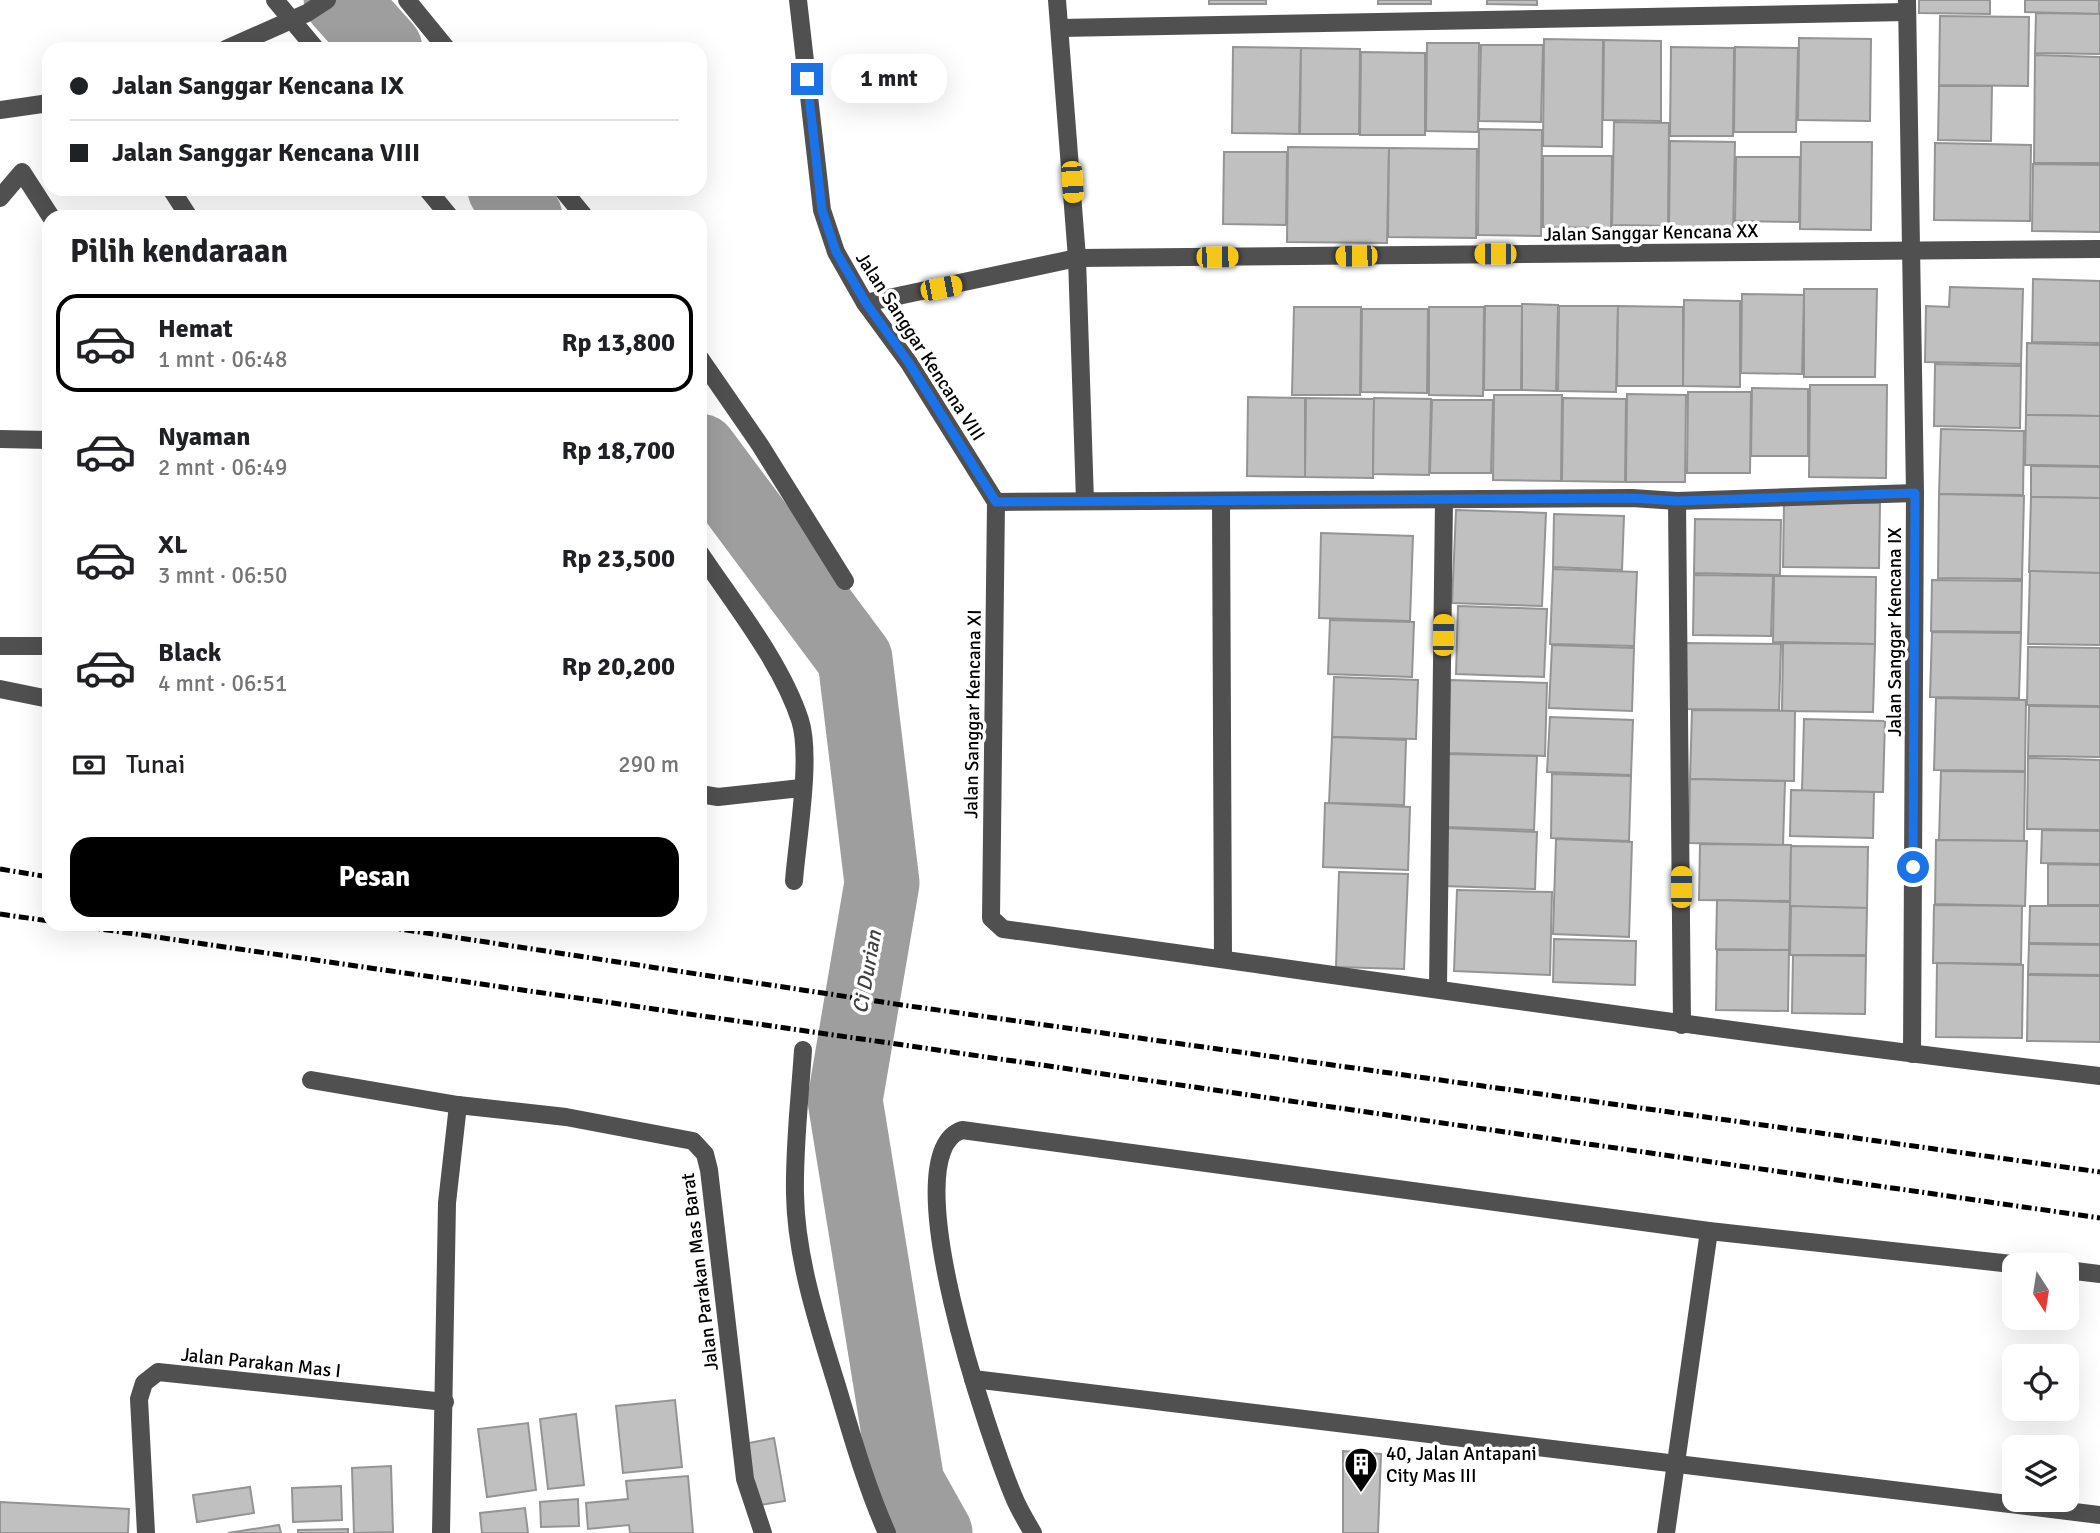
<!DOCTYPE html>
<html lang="id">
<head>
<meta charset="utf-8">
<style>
  body { margin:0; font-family:Signika,sans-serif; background:#f6f6f6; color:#202124; height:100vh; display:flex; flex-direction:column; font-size:26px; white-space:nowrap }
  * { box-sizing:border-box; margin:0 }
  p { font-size:23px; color:#757577 }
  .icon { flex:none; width:38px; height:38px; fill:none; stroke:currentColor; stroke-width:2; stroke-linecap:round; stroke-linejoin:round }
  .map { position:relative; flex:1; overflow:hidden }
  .sheet { position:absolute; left:42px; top:210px; width:665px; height:721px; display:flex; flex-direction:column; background:#fff; border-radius:21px; box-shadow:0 7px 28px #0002 }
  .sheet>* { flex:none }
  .hud { position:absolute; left:42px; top:42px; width:665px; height:154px; border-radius:21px; box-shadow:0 7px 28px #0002; display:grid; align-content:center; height:154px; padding:0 28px; background:#fff }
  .needle { width:46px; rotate:168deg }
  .buttons { position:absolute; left:2002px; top:1253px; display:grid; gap:14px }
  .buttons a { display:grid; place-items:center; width:77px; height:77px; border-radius:14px; background:#fff; box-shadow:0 7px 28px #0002; font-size:35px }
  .end { position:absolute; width:32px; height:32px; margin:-16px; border:9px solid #1a73e8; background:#fff; box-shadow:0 0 0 4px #fff }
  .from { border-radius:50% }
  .bubble { position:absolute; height:49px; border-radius:21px; background:#fff; box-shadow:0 7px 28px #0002; font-size:23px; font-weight:700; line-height:49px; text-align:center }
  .car { position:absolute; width:21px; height:42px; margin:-21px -10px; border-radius:9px; box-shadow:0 0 5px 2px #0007; background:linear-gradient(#f5c518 24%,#345 0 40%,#f5c518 0 76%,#345 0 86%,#f5c518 0) }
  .hud b { display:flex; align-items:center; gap:24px; height:66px; font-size:26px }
  .hud b+b { border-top:2px solid #e0e0e0 }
  .hud i { width:18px; height:18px; background:#202124 }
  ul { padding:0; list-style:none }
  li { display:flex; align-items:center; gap:21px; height:98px; margin:0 14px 10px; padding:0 14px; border:4px solid transparent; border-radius:21px }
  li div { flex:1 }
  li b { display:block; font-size:26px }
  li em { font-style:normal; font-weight:700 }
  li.on { border-color:#000 }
  li>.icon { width:63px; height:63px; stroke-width:1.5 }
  h2 { padding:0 28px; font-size:32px; line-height:84px }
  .pay { display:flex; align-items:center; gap:18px; height:77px; padding:0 28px; font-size:26px }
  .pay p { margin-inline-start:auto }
  .primary-button { display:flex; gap:14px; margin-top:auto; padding:14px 28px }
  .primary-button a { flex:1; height:80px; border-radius:21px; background:#000; color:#fff; font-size:28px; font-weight:700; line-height:80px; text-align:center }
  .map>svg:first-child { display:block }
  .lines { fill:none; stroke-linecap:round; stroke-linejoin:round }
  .river { stroke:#9e9e9e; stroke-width:75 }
  .building { fill:#c0c0c0; stroke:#949494; stroke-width:2 }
  .minor { stroke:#505050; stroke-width:18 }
  .rail { stroke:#000; stroke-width:5; stroke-dasharray:10 3.5 2 3.5; stroke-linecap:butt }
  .route { stroke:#1a73e8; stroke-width:9 }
  .labels { text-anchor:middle; stroke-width:7; stroke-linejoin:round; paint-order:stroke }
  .street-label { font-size:19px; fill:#000; stroke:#fff }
  .poi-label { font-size:19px; fill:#000; stroke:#fff; text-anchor:start }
  .water-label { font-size:21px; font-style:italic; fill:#3f3f3f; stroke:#fff }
</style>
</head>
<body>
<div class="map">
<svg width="2100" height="1533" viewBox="0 0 2100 1533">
  <rect width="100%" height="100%" fill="#fff"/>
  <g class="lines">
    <g class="river">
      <polyline points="341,0 385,49"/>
      <polyline points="505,189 525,217"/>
      <polyline points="700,451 855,659 882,883 845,1100 907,1483 935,1533"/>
    </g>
  </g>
  <g class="building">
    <rect x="1209" y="0" width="57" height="4"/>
    <rect x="1378" y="0" width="53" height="4"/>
    <polygon points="1487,0 1537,0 1537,5 1487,4"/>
    <polygon points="1919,0 1990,0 1990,14 1919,13"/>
    <polygon points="2025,0 2099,0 2099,14 2025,12"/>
    <polygon points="2036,13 2100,14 2100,54 2035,53"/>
    <polygon points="1940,16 2029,17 2028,86 1939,85"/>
    <polygon points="1799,38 1871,39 1870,121 1798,120"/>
    <polygon points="1544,39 1603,40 1602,147 1543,146"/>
    <polygon points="1604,40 1661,41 1661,121 1603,120"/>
    <polygon points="1427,43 1479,43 1478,132 1426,131"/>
    <polygon points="1481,45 1543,45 1541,122 1479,121"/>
    <polygon points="1233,47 1301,48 1299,134 1232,133"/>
    <polygon points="1671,47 1734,48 1733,136 1670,136"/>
    <polygon points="1735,47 1798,48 1796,132 1734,132"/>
    <polygon points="1301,48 1360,49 1359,134 1300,134"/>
    <polygon points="1361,52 1425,53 1425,135 1360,135"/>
    <polygon points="2035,55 2100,57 2100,163 2034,163"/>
    <polygon points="1939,86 1992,86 1991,141 1938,140"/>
    <polygon points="1614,122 1669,123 1668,226 1612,225"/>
    <polygon points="1479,129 1542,130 1541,236 1478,235"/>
    <polygon points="1670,141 1735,142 1733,232 1669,231"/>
    <polygon points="1801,142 1872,142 1871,230 1800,229"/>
    <polygon points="1935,143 2031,145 2030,221 1934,220"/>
    <polygon points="1288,147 1389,148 1387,243 1287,242"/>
    <polygon points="1389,148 1477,149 1476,238 1388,237"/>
    <polygon points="1224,152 1287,152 1286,225 1223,224"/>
    <polygon points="1543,156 1612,156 1611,228 1543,227"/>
    <polygon points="1736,157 1800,157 1799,222 1735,221"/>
    <polygon points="2033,164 2100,165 2100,232 2032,231"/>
    <polygon points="2033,279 2100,281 2100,343 2032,342"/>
    <polygon points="1950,287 2023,289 2021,364 1925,362 1926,306 1949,307"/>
    <polygon points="1804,289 1877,289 1875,377 1804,377"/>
    <polygon points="1742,294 1804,295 1802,374 1741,373"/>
    <polygon points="1684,300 1740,301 1740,387 1683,386"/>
    <polygon points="1522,304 1558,305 1556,391 1522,390"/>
    <polygon points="1485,306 1522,306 1521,390 1484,390"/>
    <polygon points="1559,306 1618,306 1616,392 1558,391"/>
    <polygon points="1618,306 1683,307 1683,386 1617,386"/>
    <polygon points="1294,307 1361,307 1360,395 1292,395"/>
    <polygon points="1429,307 1484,307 1483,396 1429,395"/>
    <polygon points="1362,309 1428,309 1427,393 1361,392"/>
    <polygon points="2027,343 2100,345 2100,416 2026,415"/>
    <polygon points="1935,364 2021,366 2020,428 1934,426"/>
    <polygon points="1810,385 1887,385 1886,478 1809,477"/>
    <polygon points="1752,388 1808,389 1808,456 1751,456"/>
    <polygon points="1688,392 1751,392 1750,473 1687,473"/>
    <polygon points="1627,394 1686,395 1685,482 1626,482"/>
    <polygon points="1494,395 1562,395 1561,481 1493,480"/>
    <polygon points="1248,397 1305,398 1305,477 1247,476"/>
    <polygon points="1306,398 1374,399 1373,478 1305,477"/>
    <polygon points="1374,398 1431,399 1429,475 1373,474"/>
    <polygon points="1563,398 1626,399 1625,482 1562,481"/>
    <polygon points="1432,400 1493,400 1491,473 1430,473"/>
    <polygon points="2026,415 2100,416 2100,466 2025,465"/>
    <polygon points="1941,429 2024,431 2023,495 1939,494"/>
    <polygon points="2031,466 2100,467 2100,498 2031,497"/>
    <polygon points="1939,494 2024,496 2022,579 1938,578"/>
    <polygon points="2031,497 2100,498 2100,573 2029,572"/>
    <polygon points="1784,502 1880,503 1879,568 1783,567"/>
    <polygon points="1456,510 1546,513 1542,606 1452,603"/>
    <polygon points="1554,514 1624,516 1622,570 1553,567"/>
    <polygon points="1695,519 1781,520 1780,575 1694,573"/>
    <polygon points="1321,533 1413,536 1410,621 1319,618"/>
    <polygon points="1553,569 1637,572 1634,646 1550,644"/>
    <polygon points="2030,571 2100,573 2100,645 2028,644"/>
    <polygon points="1694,575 1773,576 1771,636 1693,635"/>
    <polygon points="1774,576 1876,577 1875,644 1773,642"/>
    <polygon points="1932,580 2022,581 2021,632 1931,631"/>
    <polygon points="1458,606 1547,609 1544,677 1456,674"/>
    <polygon points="1330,620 1414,622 1412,677 1328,674"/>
    <polygon points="1932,632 2021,633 2019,698 1930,697"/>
    <polygon points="1686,643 1781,644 1779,710 1685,709"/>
    <polygon points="1783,643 1875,644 1873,712 1782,711"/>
    <polygon points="1552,645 1634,648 1632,711 1549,708"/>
    <polygon points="2028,647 2100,648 2100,706 2027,705"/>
    <polygon points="1334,677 1418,680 1416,739 1332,737"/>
    <polygon points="1450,680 1547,683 1545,756 1448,753"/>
    <polygon points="1936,698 2026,700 2025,771 1934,770"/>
    <polygon points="2029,706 2100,707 2100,757 2028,756"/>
    <polygon points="1692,710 1795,711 1794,781 1690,779"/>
    <polygon points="1550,717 1633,720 1631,775 1547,772"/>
    <polygon points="1804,719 1885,721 1883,792 1802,791"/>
    <polygon points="1332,737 1406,740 1404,805 1329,803"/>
    <polygon points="1448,754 1537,756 1534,830 1445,827"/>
    <polygon points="2028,758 2100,760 2100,830 2027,829"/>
    <polygon points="1941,771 2025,772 2024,841 1939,840"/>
    <polygon points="1552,774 1631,776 1629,841 1551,838"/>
    <polygon points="1690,779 1785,781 1783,845 1689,843"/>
    <polygon points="1791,790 1874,792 1873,838 1790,836"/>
    <polygon points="1325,803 1410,807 1408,870 1323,867"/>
    <polygon points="1445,828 1537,832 1535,889 1443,886"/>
    <polygon points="2042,830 2100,831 2100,864 2041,863"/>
    <polygon points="1556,839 1632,842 1629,937 1553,934"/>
    <polygon points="1936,840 2027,841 2025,906 1935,904"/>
    <polygon points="1700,844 1791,845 1790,901 1699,900"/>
    <polygon points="1791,846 1868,847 1867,908 1790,907"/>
    <polygon points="2048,864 2100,865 2100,905 2048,905"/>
    <polygon points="1339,872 1408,874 1404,969 1336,967"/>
    <polygon points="1457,890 1552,892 1550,975 1454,971"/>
    <polygon points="1717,900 1790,902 1789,950 1716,949"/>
    <polygon points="1934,905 2022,906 2021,964 1933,963"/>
    <polygon points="1791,906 1867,908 1866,955 1790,955"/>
    <polygon points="2030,906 2100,906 2100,944 2029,943"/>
    <polygon points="1554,939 1636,941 1635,985 1553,982"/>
    <polygon points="2029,944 2100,945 2100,975 2028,974"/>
    <polygon points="1717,950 1789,950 1788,1011 1716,1010"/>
    <polygon points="1793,955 1866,956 1865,1014 1792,1013"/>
    <polygon points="1937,963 2023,965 2022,1038 1936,1037"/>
    <polygon points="2028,975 2100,976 2100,1042 2027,1041"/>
    <polygon points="675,1400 682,1467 623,1473 616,1406"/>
    <polygon points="576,1414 584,1485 548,1489 540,1419"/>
    <polygon points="528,1423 536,1490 487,1497 478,1429"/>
    <polygon points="774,1438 785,1501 755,1506 744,1444"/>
    <polygon points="1343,1451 1381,1454 1378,1533 1343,1533"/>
    <polygon points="391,1466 393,1532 354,1533 352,1468"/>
    <polygon points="688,1476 693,1533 630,1533 629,1525 588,1529 586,1503 628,1499 626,1481"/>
    <polygon points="341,1486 342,1520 293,1522 292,1488"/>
    <polygon points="250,1487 254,1513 197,1522 193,1495"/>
    <polygon points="578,1499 579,1526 541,1527 540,1502"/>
    <polygon points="0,1502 129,1509 128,1533 0,1533"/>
    <polygon points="525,1508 528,1533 482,1533 480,1513"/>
    <polygon points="279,1525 281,1533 228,1533"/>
    <polygon points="348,1529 348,1533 298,1533 298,1530"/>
  </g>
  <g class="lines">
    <g class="minor">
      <polyline points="275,0 316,49"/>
      <polyline points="407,0 447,49"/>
      <polyline points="798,0 822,210 836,252 865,303 909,363 996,502"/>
      <polyline points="1057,0 1077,258 1085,501"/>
      <polyline points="1907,0 1915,493 1912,1054"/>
      <polyline points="1060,28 1907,12"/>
      <polyline points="226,49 307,13 327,0"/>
      <polyline points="0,110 49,103"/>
      <polyline points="171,189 189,217"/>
      <polyline points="427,189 450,217"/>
      <polyline points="562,189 585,217"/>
      <polyline points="0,198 22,172 51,217"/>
      <polyline points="865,303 1077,258 2100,249"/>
      <polyline points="700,358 760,445 845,581"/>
      <polyline points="0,439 49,440"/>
      <polyline points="1677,501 1682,1025"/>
      <path d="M996,502L991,918L1003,929C1369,979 1734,1034 2100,1076"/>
      <polyline points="996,502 1632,498 1677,501 1915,493"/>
      <polyline points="1221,503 1223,959"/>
      <path d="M700,553C734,604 781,662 800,720C812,757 797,840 794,881"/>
      <polyline points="0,646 49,646"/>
      <polyline points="0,689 49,699"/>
      <polyline points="700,794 718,797 801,788"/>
      <polyline points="1438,988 1444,500"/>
      <path d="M803,1050C800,1097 794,1146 795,1194C796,1258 818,1325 837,1386C852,1436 866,1486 887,1533"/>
      <polyline points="311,1080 458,1105 566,1117 693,1141 705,1154 709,1170 745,1479 763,1533"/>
      <polyline points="2067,1270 2100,1274"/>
      <polyline points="973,1379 2100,1515"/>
      <polyline points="146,1533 139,1399 144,1383 158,1372 445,1402"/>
      <polyline points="441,1533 447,1203 458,1105"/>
      <path d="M1033,1533C1026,1521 1018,1508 1013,1495C991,1442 890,1154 962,1130L1709,1231L2021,1265"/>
      <polyline points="1666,1533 1709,1231"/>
    </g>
    <g class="rail">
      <polyline points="0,869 49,877"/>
      <polyline points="0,914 49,921"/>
      <polyline points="66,924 2100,1218"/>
      <polyline points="367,924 902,1005 2100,1172"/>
    </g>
  </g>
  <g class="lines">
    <polyline class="route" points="807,79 822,210 836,252 866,303 909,363 996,502 1632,498 1677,501 1915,493 1913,867"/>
  </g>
  <defs>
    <symbol id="building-pin" viewBox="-11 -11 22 30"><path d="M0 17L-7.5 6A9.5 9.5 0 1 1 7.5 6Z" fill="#000" stroke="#fff"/><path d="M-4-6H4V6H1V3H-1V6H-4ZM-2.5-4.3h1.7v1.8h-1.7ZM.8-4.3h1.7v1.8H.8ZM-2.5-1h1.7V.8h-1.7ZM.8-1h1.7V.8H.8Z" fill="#fff"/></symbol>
  </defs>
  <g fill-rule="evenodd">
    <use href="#building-pin" x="1342" y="1445" width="38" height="52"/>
  </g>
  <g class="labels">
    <g class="street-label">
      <text transform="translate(1651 232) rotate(-1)" y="7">Jalan Sanggar Kencana XX</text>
      <text transform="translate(921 346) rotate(57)" y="7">Jalan Sanggar Kencana VIII</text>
      <text transform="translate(1894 632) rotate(-90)" y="7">Jalan Sanggar Kencana IX</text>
      <text transform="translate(972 714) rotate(-89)" y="7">Jalan Sanggar Kencana XI</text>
      <text transform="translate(699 1272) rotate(-97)" y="7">Jalan Parakan Mas Barat</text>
      <text transform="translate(261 1362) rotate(6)" y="7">Jalan Parakan Mas I</text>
    </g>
    <g class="poi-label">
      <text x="1386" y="1460">40, Jalan Antapani<tspan x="1386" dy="22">City Mas III</tspan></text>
    </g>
    <g class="water-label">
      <text transform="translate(867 972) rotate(-80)" y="7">Ci Durian</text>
    </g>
  </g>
</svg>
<div class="buttons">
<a><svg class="needle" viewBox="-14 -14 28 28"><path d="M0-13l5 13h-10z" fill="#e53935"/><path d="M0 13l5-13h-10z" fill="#757577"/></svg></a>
<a><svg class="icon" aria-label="locate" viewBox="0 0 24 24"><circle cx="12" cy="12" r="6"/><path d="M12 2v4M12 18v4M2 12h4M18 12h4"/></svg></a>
<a><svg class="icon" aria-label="layers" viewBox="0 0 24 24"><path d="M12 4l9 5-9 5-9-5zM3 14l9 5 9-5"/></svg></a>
</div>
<i class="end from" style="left:1913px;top:867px"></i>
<i class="end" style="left:807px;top:79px"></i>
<div class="bubble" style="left:831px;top:54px;width:116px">1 mnt</div>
<i class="car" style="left:1072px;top:182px;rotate:176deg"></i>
<i class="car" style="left:1495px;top:254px;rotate:270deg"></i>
<i class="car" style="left:1356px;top:256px;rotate:269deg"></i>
<i class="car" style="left:1217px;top:257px;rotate:89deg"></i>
<i class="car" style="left:941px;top:288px;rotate:79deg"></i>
<i class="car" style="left:1443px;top:635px;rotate:1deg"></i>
<i class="car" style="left:1681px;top:887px;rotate:0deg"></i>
<div class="hud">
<b><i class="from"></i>Jalan Sanggar Kencana IX</b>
<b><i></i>Jalan Sanggar Kencana VIII</b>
</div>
<section class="sheet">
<h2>Pilih kendaraan</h2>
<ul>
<li class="on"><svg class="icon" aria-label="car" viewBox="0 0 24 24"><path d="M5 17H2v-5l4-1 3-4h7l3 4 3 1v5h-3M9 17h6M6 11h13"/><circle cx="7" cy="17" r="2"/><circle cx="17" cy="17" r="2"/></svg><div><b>Hemat</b><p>1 mnt · 06:48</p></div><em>Rp 13,800</em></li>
<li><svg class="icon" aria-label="car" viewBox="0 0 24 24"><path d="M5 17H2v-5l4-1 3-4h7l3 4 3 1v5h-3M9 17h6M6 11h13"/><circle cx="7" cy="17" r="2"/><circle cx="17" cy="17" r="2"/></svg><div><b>Nyaman</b><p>2 mnt · 06:49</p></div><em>Rp 18,700</em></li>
<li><svg class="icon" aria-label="car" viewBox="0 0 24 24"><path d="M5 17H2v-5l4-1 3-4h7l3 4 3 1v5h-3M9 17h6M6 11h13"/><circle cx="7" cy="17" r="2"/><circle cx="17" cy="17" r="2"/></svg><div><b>XL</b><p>3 mnt · 06:50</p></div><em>Rp 23,500</em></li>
<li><svg class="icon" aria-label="car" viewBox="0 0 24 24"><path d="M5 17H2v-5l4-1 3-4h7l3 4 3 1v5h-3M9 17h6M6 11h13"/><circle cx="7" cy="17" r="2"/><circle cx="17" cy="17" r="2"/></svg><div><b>Black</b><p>4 mnt · 06:51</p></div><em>Rp 20,200</em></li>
</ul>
<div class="pay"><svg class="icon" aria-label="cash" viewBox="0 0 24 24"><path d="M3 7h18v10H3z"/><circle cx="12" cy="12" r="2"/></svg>Tunai<p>290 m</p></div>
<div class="primary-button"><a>Pesan</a></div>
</section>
</div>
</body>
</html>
